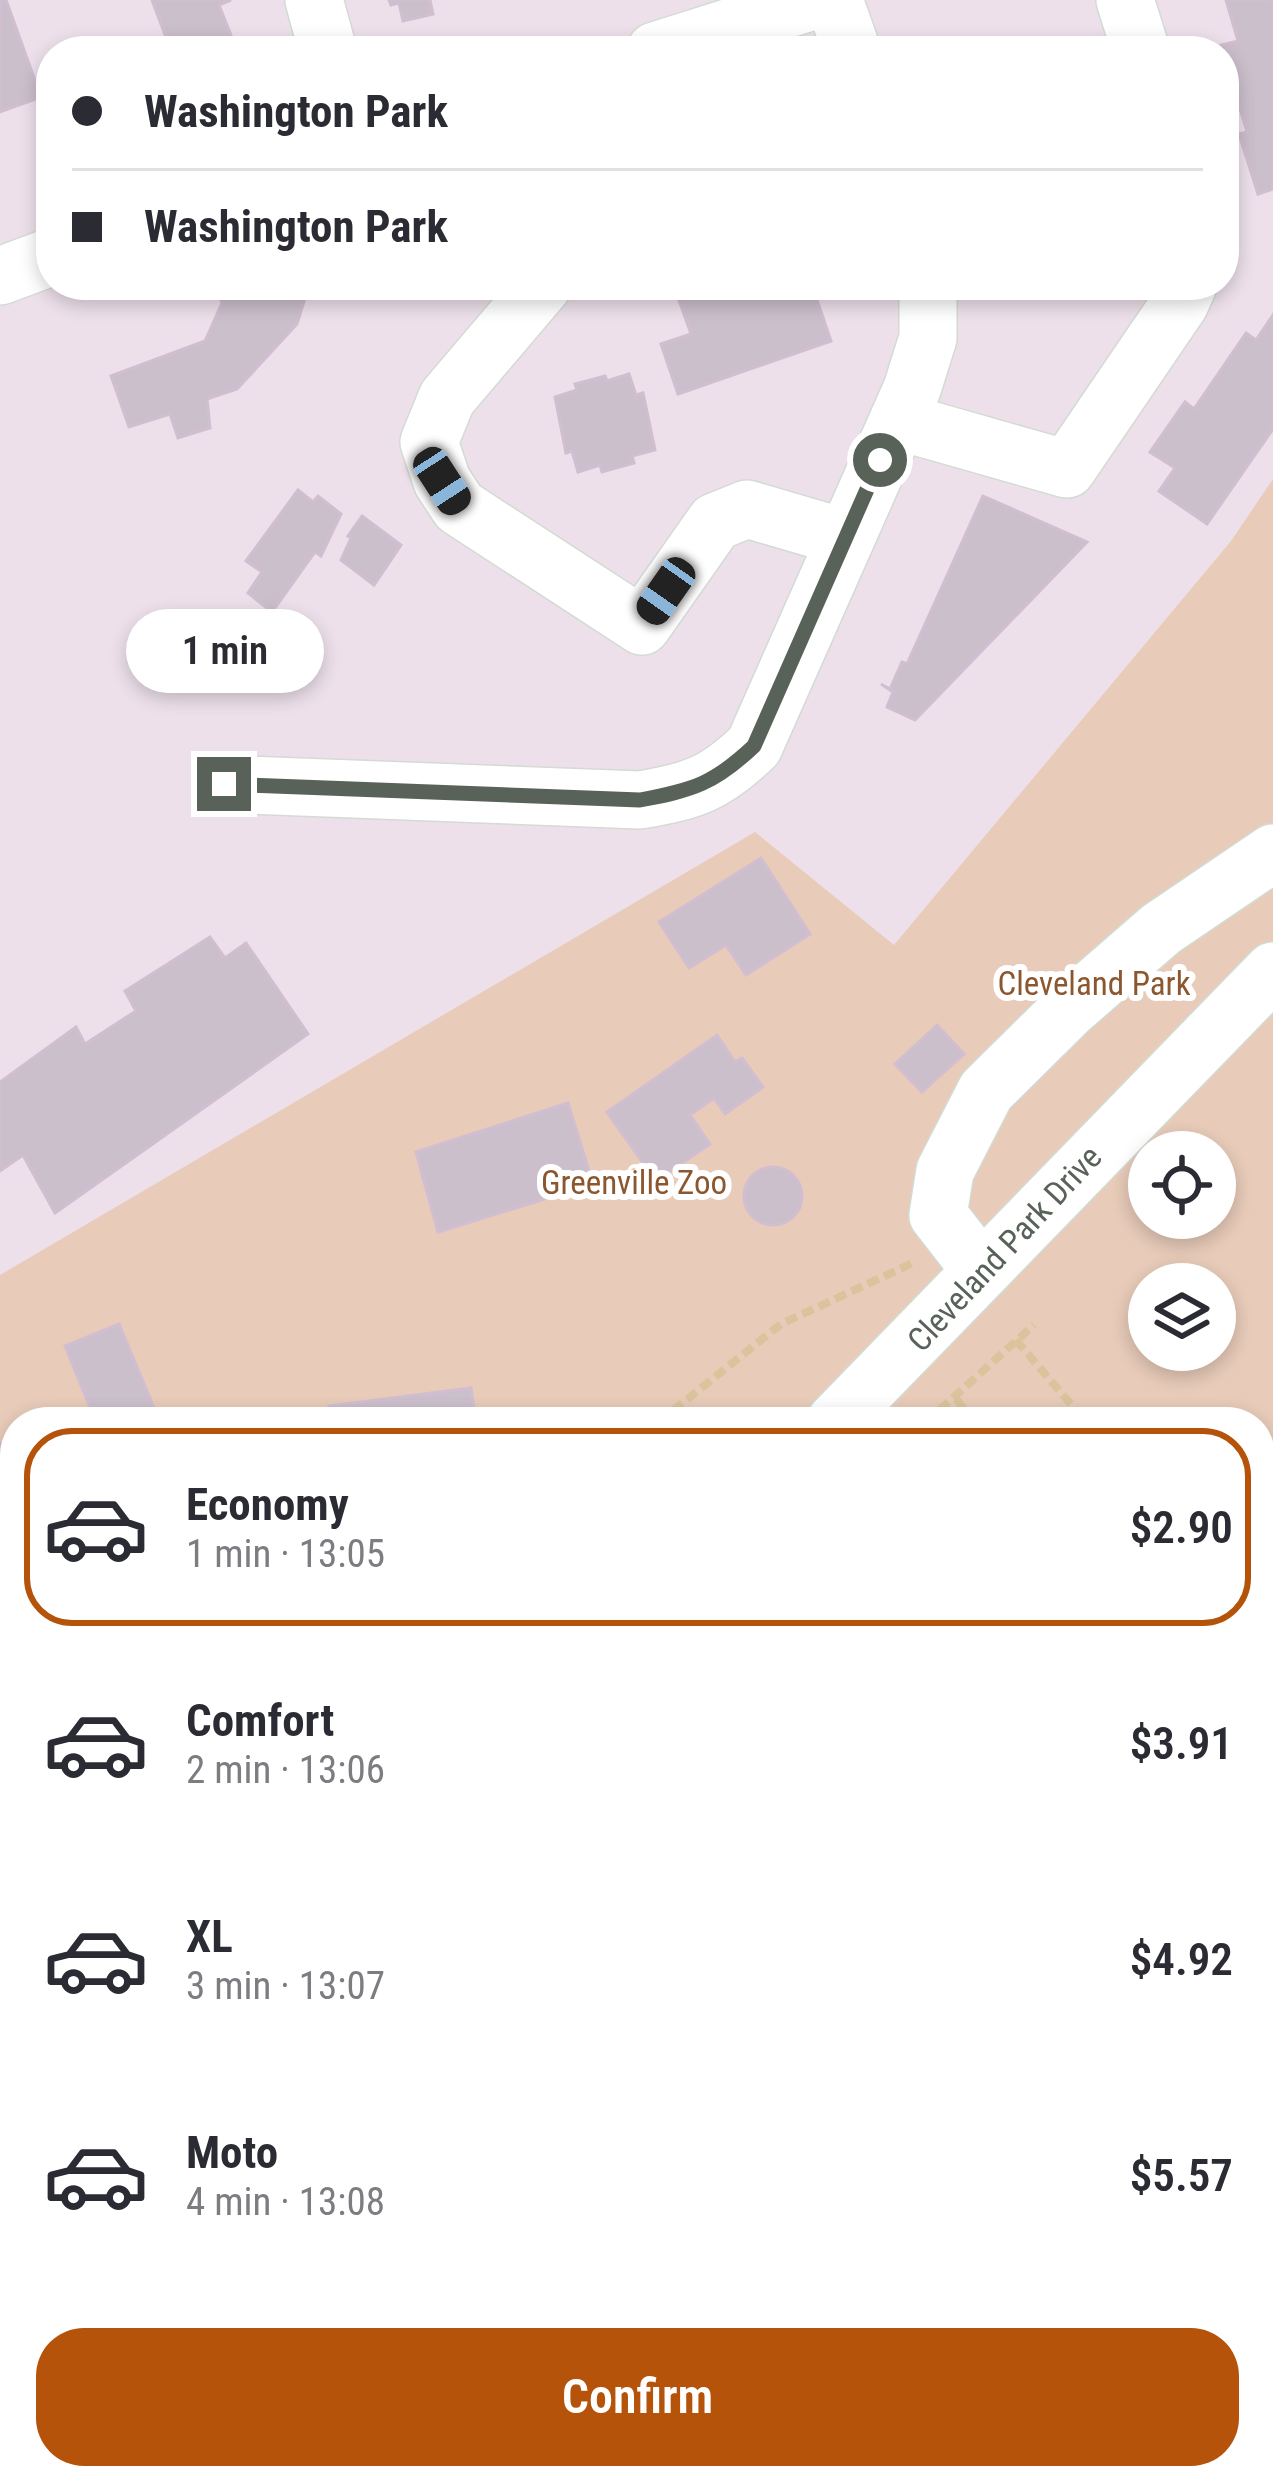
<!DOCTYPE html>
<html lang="en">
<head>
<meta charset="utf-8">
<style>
  body { margin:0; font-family:"Roboto Condensed",sans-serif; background:#f2f2f3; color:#2b2b33; height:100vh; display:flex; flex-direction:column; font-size:45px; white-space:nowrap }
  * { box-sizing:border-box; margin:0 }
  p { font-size:39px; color:#7c7c81 }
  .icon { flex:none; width:66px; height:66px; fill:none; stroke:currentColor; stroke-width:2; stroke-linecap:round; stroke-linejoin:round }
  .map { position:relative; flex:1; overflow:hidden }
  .details { position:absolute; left:0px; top:1407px; width:1275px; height:1083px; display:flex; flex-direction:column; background:#fff; border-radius:48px 48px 0 0; box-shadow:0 6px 18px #0003 }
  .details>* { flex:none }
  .hud { position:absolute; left:36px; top:36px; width:1203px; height:264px; border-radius:48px; box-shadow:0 6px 18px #0003; display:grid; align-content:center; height:264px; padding:0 36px; background:#fff }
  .fabs { position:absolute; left:1128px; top:1131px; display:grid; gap:24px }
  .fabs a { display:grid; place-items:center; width:108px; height:108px; border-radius:50%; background:#fff; box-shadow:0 6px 18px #0003; font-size:60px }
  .end { position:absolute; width:54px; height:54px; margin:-27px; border:15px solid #596259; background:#fff; box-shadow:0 0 0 6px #fff }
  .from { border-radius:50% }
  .bubble { position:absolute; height:84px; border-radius:42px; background:#fff; box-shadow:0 6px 18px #0003; font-size:39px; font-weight:600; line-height:84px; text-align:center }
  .car { position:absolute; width:36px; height:72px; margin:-36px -18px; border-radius:15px; box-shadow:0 0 9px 3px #0007; background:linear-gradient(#222 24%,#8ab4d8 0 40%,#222 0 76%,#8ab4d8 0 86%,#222 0) }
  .hud b { display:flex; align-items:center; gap:42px; height:114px; font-size:45px }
  .hud b+b { border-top:3px solid #e1e1e2 }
  .hud i { width:30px; height:30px; background:#2b2b33 }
  ul { padding:21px 0 0; list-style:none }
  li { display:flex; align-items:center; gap:36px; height:198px; margin:0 24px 18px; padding:0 12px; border:6px solid transparent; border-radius:48px }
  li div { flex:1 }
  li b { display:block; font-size:45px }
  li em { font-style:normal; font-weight:600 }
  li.current { border-color:#b45309 }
  li>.icon { width:108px; height:108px; stroke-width:1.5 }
  .cta { display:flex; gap:24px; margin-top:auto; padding:24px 36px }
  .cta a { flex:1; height:138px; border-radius:48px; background:#b45309; color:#fff; font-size:48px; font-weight:600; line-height:138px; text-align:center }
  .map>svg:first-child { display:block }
  .green { fill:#e8cbb9; fill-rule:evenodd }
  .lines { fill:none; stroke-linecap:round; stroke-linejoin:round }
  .stream { stroke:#b0ff9e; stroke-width:14 }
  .building { fill:#cbbfcb; stroke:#d2bed1; stroke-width:3 }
  .minor-casing { stroke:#d3dbd3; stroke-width:60 }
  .path { stroke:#dbc49b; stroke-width:8; stroke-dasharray:12 6; stroke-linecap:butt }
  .minor { stroke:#fff; stroke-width:57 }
  .route { stroke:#596259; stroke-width:15 }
  .labels { text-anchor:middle; stroke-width:12; stroke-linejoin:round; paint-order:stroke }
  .park-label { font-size:33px; fill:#8c562e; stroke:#fff }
  .street-label { font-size:33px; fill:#596259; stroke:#fff }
</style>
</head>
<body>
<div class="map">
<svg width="1273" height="2488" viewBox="0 0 1273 2488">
  <rect width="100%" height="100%" fill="#ede0eb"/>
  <path class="green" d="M1273,479V2488H0V1275L755,832L894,945L1231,541ZM1149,1152H1215V1218H1149ZM1149,1284H1215V1350H1149ZM15,1422H1260V2475H15Z"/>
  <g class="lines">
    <g class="stream">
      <polyline points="1260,1674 1273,1665"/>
      <polyline points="334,2488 344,2475"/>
    </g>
  </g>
  <g class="building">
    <polygon points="0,0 6,0 41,97 0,112"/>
    <polygon points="152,0 231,0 219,5 234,43 217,51 171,51"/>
    <polygon points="389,0 430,0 433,14 403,21 399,3 391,5"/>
    <polygon points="1226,0 1273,0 1273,189 1258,194 1239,134 1247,132 1221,45 1238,41"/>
    <polygon points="216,285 326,285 307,292 297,324 237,389 207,399 210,428 178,438 170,414 129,427 111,376 205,341 222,303"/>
    <polygon points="686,285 828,285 829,289 815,294 831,341 678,394 661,344 691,334 675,289"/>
    <polygon points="1273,315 1273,429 1207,524 1159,491 1175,468 1150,452 1185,402 1194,409 1246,333 1256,340"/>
    <polygon points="629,374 636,395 643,393 655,450 632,456 634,463 602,472 600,465 578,472 572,451 566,453 555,397 577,390 575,384 605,376 607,381"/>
    <polygon points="298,490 313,502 318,496 341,514 321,556 315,552 272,612 248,593 262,572 246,561"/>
    <polygon points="983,496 1087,542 915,720 887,707 893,692 881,684 890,689 902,662 907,664"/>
    <polygon points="362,516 401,545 374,585 341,560 351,538 348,536"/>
    <polygon points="761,858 810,934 746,975 726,945 689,968 659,922"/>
    <polygon points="210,937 225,958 246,943 308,1034 55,1213 23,1155 0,1171 0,1082 76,1027 85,1044 136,1011 125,991"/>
    <polygon points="937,1025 964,1054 922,1092 895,1064"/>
    <polygon points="717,1035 735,1062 742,1058 763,1087 725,1114 714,1098 690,1115 710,1144 656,1181 607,1112"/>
    <polygon points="568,1103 593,1184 438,1232 416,1152"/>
    <circle cx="773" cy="1196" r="29"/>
    <polygon points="119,1324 160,1422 96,1422 65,1346"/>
    <polygon points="471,1388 476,1422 331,1422 329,1406"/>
    <polygon points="15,1442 15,1623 0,1625 0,1444"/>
    <polygon points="15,1921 15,1993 0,2002 0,1929"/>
  </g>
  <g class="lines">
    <defs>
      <g id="minor">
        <polyline points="314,0 328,51"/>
        <polyline points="834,0 852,51"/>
        <polyline points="1125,0 1141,51"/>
        <polyline points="655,51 816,0"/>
        <polyline points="0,276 51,257"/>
        <polyline points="543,285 447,398 429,442 442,481 459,507 642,626 715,522 747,509 846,538"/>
        <polyline points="898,421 1067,469 1180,303 1188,285"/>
        <path d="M224,784L640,800C693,791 715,784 754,746L912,389L928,338V285"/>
        <polyline points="980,1269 938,1215 945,1171 986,1091 1069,1009 1161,929 1273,853"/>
        <polyline points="835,1422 1273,971"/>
        <polyline points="1260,1767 1273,1757"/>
        <polyline points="0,2132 15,2122"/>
        <polyline points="544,2488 557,2475"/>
      </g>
    </defs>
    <use href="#minor" class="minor-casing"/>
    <g class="path">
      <polyline points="1016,1340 1086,1422"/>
      <polyline points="956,1399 976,1422"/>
      <polyline points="659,1422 781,1324 915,1262"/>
      <polyline points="774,1422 787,1410"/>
      <polyline points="926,1422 1034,1325"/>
      <polyline points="1260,1854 1273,1848"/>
      <polyline points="0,1855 15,1847"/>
      <polyline points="0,2024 15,2014"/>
      <polyline points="1260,2061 1273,2048"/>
      <polyline points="817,2488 822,2475"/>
      <polyline points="1030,2488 1031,2475"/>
    </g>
    <use href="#minor" class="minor"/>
  </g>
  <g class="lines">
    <path class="route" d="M224,784L640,800C693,790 714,784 754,746L880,460"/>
  </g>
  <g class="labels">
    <g class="park-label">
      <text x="1094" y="995">Cleveland Park</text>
      <text x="634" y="1194">Greenville Zoo</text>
    </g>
    <g class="street-label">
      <text transform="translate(1004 1248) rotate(-47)" y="12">Cleveland Park Drive</text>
    </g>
  </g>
</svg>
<div class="fabs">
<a><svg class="icon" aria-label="locate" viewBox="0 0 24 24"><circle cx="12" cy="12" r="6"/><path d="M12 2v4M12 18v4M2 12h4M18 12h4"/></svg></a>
<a><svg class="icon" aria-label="layers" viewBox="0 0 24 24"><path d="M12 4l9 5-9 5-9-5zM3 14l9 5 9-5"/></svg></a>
</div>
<i class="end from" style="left:880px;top:460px"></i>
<i class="end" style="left:224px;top:784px"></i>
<div class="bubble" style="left:126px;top:609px;width:198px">1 min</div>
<i class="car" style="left:442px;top:481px;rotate:147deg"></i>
<i class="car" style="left:666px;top:591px;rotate:215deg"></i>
<div class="hud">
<b><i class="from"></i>Washington Park</b>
<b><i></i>Washington Park</b>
</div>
<section class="details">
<ul>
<li class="current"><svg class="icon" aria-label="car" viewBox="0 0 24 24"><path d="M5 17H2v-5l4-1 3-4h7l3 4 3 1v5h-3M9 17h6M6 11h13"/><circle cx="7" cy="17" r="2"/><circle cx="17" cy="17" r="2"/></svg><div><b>Economy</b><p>1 min · 13:05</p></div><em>$2.90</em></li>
<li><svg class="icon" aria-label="car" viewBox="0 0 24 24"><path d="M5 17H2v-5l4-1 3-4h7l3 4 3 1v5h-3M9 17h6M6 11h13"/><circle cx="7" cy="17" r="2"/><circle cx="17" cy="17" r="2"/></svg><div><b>Comfort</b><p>2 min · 13:06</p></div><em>$3.91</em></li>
<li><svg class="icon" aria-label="car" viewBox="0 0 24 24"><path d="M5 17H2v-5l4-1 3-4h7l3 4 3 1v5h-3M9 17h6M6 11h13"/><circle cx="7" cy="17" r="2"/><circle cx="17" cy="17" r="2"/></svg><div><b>XL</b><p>3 min · 13:07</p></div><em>$4.92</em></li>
<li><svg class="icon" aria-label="car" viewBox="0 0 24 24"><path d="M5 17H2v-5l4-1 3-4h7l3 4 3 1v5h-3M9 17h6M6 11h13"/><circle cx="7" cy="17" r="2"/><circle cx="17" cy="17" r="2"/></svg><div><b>Moto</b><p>4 min · 13:08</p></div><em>$5.57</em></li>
</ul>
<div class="cta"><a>Confirm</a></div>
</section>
</div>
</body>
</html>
